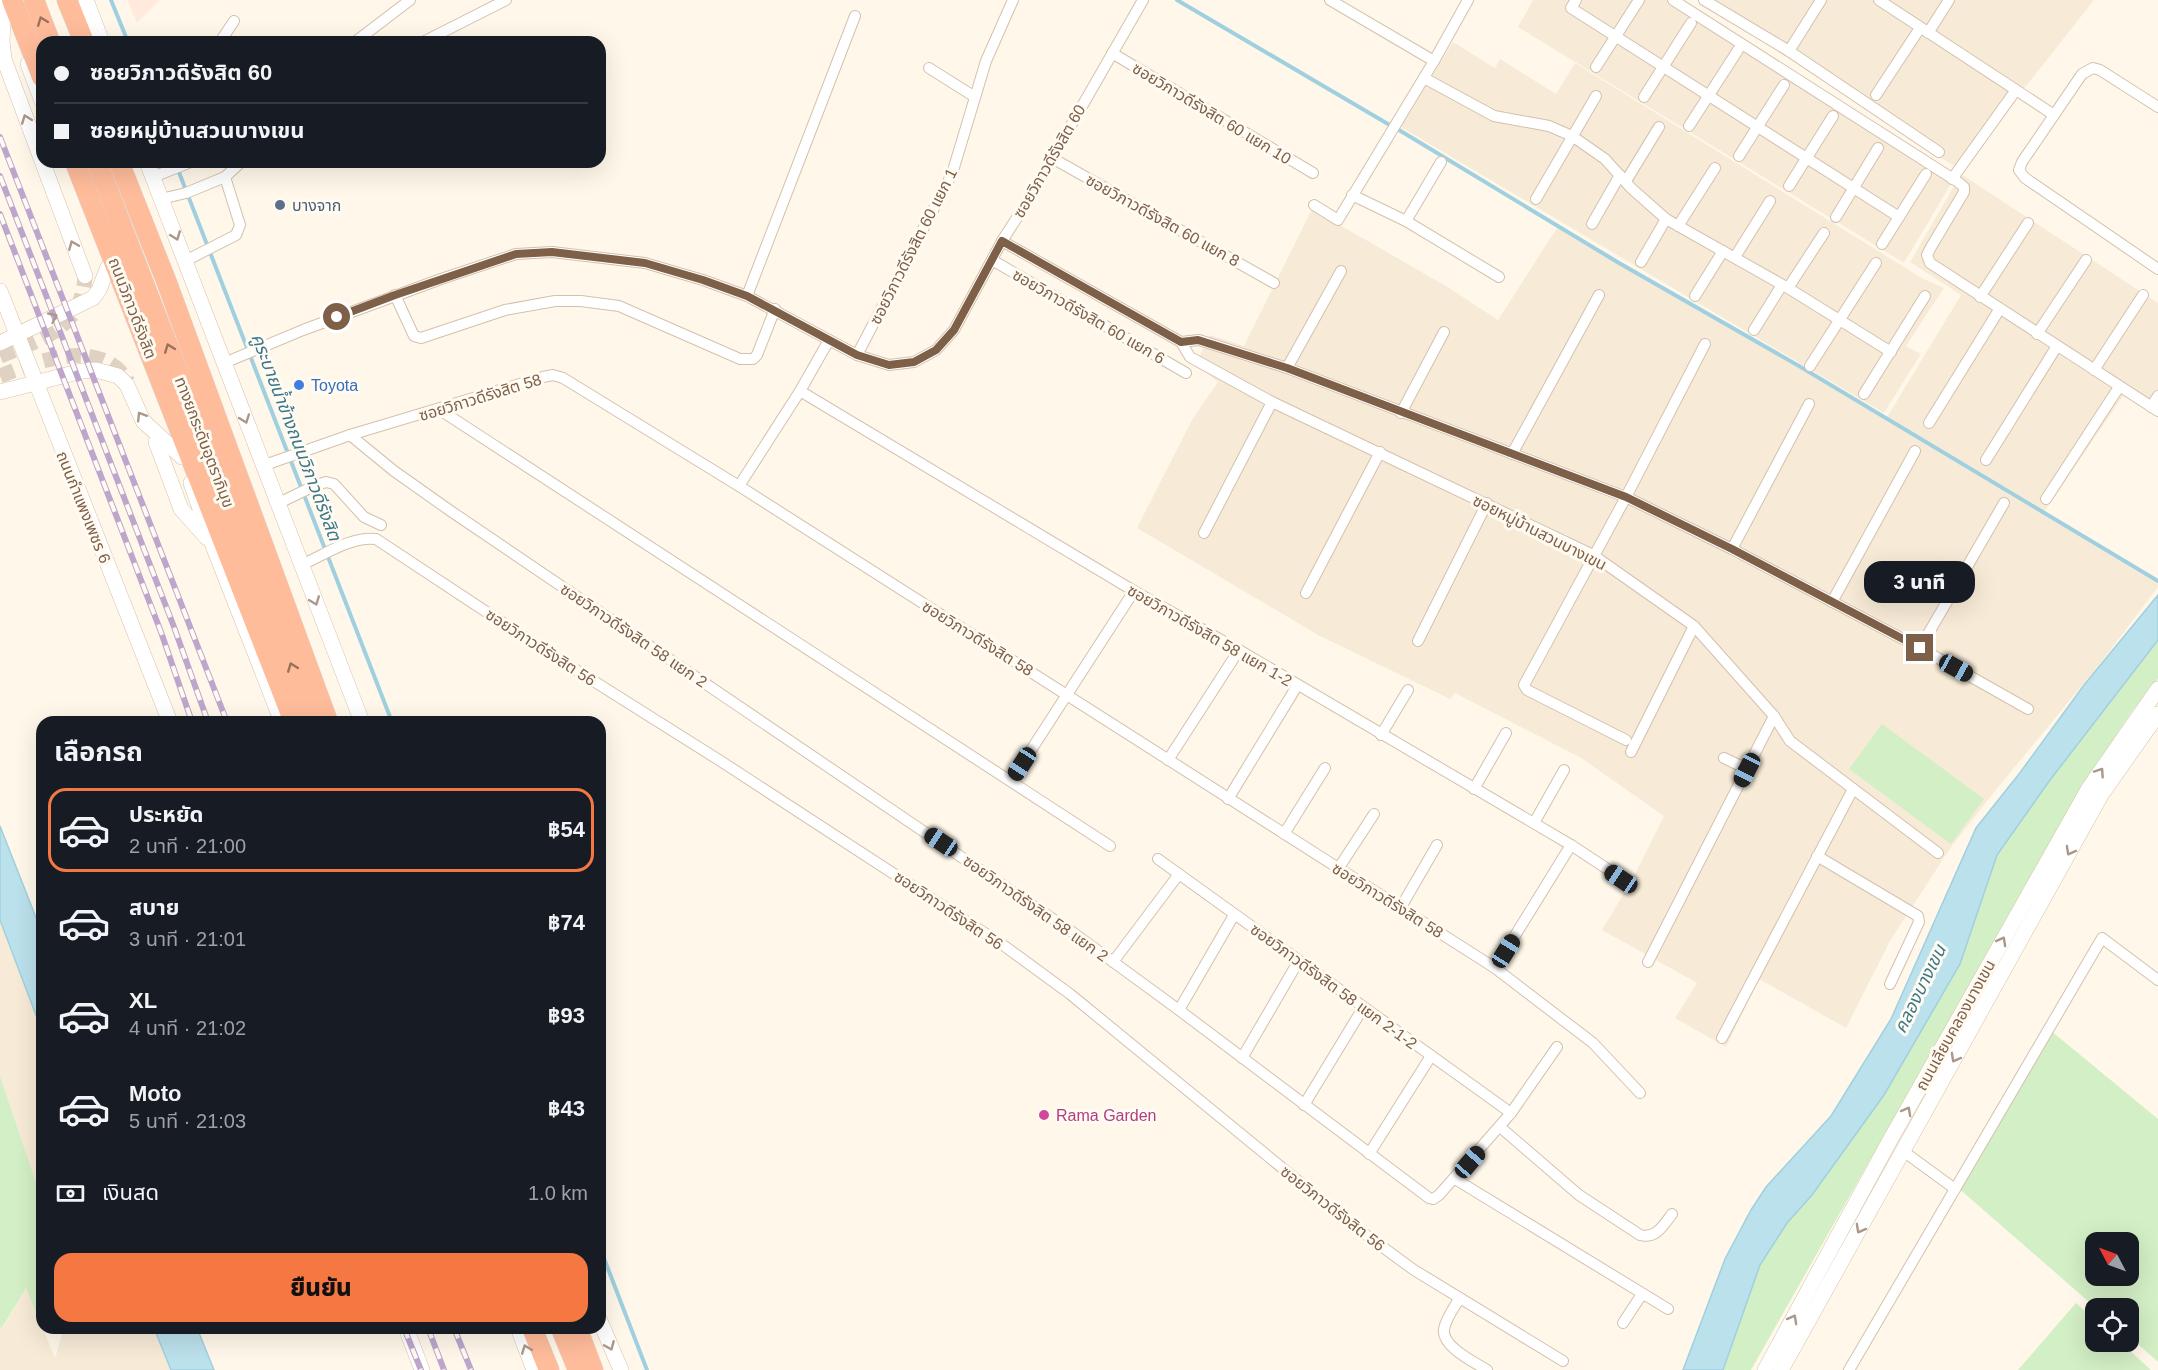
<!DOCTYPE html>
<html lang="th">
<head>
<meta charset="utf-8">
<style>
  body { margin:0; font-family:Helvetica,"Noto Sans Thai",sans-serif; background:#20242c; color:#f1f3f6; height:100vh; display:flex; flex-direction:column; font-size:22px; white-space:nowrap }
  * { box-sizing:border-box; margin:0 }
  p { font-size:20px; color:#9ea1a6 }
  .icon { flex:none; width:33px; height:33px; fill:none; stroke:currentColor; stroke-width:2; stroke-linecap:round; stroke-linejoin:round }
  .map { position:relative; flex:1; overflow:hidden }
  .panel { position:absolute; left:36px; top:716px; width:570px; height:618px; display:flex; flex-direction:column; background:#171b24; border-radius:18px; box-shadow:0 6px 24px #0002 }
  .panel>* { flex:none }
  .guide { position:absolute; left:36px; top:36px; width:570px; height:132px; border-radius:18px; box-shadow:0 6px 24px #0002; display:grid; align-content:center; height:132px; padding:0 18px; background:#171b24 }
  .needle { width:39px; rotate:311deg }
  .tools { position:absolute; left:2085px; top:1232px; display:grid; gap:12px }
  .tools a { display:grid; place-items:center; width:54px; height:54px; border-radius:12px; background:#171b24; box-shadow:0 6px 24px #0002; font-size:30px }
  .end { position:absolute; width:27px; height:27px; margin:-14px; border:8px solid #7e6049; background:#fff; box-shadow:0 0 0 3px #fff }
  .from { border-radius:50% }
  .bubble { position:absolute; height:42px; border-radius:18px; background:#171b24; box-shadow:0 6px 24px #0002; font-size:20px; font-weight:800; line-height:42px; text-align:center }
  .car { position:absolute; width:18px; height:36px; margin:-18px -9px; border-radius:8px; box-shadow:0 0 4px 2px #0007; background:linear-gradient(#222 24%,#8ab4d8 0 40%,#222 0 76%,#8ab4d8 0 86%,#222 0) }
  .guide b { display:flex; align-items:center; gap:21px; height:57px; font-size:22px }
  .guide b+b { border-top:2px solid #363941 }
  .guide i { width:15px; height:15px; background:#f1f3f6 }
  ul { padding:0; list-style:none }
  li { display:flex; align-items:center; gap:18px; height:84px; margin:0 12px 9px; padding:0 6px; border:3px solid transparent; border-radius:18px }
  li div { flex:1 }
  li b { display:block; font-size:22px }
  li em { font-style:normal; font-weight:800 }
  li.selected { border-color:#f57843 }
  li>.icon { width:54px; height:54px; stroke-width:1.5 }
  h2 { padding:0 18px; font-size:27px; line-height:72px }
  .pay { display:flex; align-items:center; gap:15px; height:66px; padding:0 18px; font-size:22px }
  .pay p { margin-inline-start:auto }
  .cta { display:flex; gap:12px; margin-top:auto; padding:12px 18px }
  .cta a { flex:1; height:69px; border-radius:18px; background:#f57843; color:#111; font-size:24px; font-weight:800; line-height:69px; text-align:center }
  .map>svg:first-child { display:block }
  .residential { fill:#f7ebd7 }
  .commercial { fill:#ffeadd }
  .green { fill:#d3efc5; fill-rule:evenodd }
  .water { fill:#bbe1ec; stroke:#a0d0df; stroke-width:1.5 }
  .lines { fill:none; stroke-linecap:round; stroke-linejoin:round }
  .stream { stroke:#a0d0df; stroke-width:4 }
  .secondary-tunnel { stroke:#dfd2c2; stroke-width:15; stroke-dasharray:15 8; stroke-linecap:butt }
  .street-casing { stroke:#d3c1ad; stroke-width:12 }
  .secondary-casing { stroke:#d7c2aa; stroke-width:16 }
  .highway-casing { stroke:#ddd6d0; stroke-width:21 }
  .street { stroke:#fff; stroke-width:10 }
  .secondary { stroke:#fff; stroke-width:15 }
  .highway { stroke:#ffbc9b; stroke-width:20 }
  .rail-casing { stroke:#bda5cc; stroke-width:6 }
  .rail { stroke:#fffbf2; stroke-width:4; stroke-dasharray:11; stroke-linecap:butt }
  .oneway { stroke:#987259 }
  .oneway2 { stroke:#ab9889 }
  .route { stroke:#7e6049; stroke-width:8 }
  .service-dot { fill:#5c6f8a; stroke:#fffbf2; stroke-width:2 }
  .shop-dot { fill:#3f7fe0; stroke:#fffbf2; stroke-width:2 }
  .hotel-dot { fill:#d1479c; stroke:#fffbf2; stroke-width:2 }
  .labels { text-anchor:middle; stroke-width:6; stroke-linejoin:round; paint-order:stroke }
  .street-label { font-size:16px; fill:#7e6049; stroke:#fffbf2 }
  .service-label { font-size:16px; fill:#4e5e75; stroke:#fffbf2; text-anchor:start }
  .shop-label { font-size:16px; fill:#366cbe; stroke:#fffbf2; text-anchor:start }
  .hotel-label { font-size:16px; fill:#b23c85; stroke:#fffbf2; text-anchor:start }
  .water-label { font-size:18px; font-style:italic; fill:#3c788b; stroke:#fffbf2 }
</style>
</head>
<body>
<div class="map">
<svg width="2158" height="1370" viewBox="0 0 2158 1370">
  <rect width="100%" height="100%" fill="#fff8ea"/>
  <g class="residential">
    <polygon points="1533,0 1667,0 1951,184 1904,263 1518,27"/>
    <polygon points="1698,0 2094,0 1960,170"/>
    <polygon points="1453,42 1495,68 1500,59 1556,94 1575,63 1922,278 1944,288 1906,346 1921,354 1884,413 1401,127"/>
    <polygon points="1961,174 2158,303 2158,417 2123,396 2044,512 1887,417 1961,295 1910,262"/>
    <polygon points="1312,209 1446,286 1498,320 1557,228 1869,409 2158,583 2158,587 2099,665 1999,786 1951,847 1890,941 1846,1028 1759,979 1726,1047 1675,1018 1697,983 1602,930 1634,876 1664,816 1581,758 1455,693 1450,699 1318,635 1137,528 1193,418 1218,382 1195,364 1210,335 1244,346"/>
    <polygon points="0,920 42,1031 42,1200 0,1076"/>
    <polygon points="26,1288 55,1358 64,1328 154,1328 171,1370 0,1370 0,1327 3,1328"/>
  </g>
  <polygon class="commercial" points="127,0 160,0 137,23"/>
  <g class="green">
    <polygon points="2158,640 2158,679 2133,710 2083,784 1751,1370 1723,1370 1760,1265 1787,1223 1812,1195 1884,1095 1960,964 1997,855 2050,780"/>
    <polygon points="1882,724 1984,799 1951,844 1849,769"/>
    <path d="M2050,1030L2158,1119V1362L2129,1336L2128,1308H2096L1956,1186ZM2096,1242H2128V1275H2096Z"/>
    <polygon points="0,1076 42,1200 42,1327 26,1288 2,1328 0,1327"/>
    <polygon points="2076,1303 2095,1320 2096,1341 2119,1341 2151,1370 2018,1370"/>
  </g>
  <g class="water">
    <polygon points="2158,595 2158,640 2050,780 1997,855 1960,964 1884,1095 1812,1195 1787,1223 1760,1265 1723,1370 1683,1370 1725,1259 1751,1210 1766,1187 1831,1116 1891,1019 1976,828 2019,774 2084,685"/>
    <polygon points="0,826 42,933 42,1031 0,920"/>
    <polygon points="154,1328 197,1328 214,1370 171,1370"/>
  </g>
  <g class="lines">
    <g class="stream">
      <polyline points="111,0 128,42"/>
      <polyline points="1177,0 1388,124"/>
      <polyline points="1399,130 1619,263 1799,366 2158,581"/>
      <polyline points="175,162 392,722"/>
      <polyline points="600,1248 647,1370"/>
    </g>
    <g class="secondary-tunnel">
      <path d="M0,356C42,339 82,329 85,276"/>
      <path d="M0,376C38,361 101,336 128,382"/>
    </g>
    <defs>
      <g id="street">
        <polyline points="1330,0 1434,61"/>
        <polyline points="1576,0 1571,8 1899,217"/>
        <polyline points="1673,0 1958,182 1964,187 1964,192 1931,247 1927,255 1930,263 2158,411"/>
        <polyline points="1704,0 1789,51 1939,152"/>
        <polyline points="1879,0 2054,115"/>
        <polyline points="1928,33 1949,0"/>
        <polyline points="220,42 234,21"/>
        <polyline points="355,42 410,0"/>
        <polyline points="423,42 506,0"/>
        <polyline points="1789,51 1821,0"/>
        <polyline points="1112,53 1313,173"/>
        <polyline points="1596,67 1639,0"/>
        <polyline points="929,68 975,97"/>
        <polyline points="1424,78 1494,116 1549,126 1572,136 1605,159 1631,188 1666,219 1788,288 1891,352"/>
        <polyline points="1876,95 1920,28"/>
        <polyline points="1644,97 1691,23"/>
        <polyline points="2158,107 2100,70 2093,68 2082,74 2022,162 2019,170 2025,178 2158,269"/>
        <polyline points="1689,126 1738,50"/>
        <polyline points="1739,156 1784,85"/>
        <polyline points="1052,158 1274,283"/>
        <polyline points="153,177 191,162"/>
        <polyline points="1952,179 2016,90"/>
        <polyline points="1626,181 1659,127"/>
        <polyline points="1789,186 1833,116"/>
        <polyline points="1352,195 1406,221 1499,277"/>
        <polyline points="161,199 186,193 225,177 241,162"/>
        <polyline points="1536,199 1596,96"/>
        <polyline points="1314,205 1338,220 1434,61 1468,0"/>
        <polyline points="1836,217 1878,148"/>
        <polyline points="1406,221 1441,162"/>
        <polyline points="1592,224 1620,175"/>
        <polyline points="1678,226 1715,168"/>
        <polyline points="1002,241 1181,342 1190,357 1272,402 1593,555 1694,626 1774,716 1790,741 1938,853"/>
        <polyline points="1882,244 1926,174"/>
        <polyline points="1735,257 1770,201"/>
        <polyline points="992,260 1186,373"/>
        <polyline points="185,261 236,235 240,225 225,177"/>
        <polyline points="1641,262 1666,219"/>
        <polyline points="1788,288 1824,233"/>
        <polyline points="395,295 414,336 421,338 505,310 555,301 581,301 619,306 740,359 753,359 757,355 775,309"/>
        <polyline points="747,296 855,16"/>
        <polyline points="1695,296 1723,251"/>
        <polyline points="1980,297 2028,223"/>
        <polyline points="1754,330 1782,285"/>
        <polyline points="2037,334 2086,260"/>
        <polyline points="1181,342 1199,340 1287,368 1626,497 1732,549 1920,648 2028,709"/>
        <polyline points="857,355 952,174 986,61 1013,0"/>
        <polyline points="224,363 303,330 441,279 516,254 552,252 645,263 703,280 747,296 857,355 889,365 914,362 936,350 954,330 1002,241 1027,202 1143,0"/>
        <polyline points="1810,366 1876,263"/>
        <polyline points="1287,368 1341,271"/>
        <polyline points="2094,370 2143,295"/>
        <polyline points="800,391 1134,591 1239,650 1571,845 1621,878"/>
        <polyline points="1864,394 1925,296"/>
        <polyline points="2151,407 2158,396"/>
        <polyline points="440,410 1110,846"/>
        <polyline points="1401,413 1444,332"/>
        <polyline points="1929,423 1999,310"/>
        <polyline points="350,435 394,471 452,512 1075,934 1179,1010 1429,1198 1433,1199 1439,1195 1511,1113 1557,1047"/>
        <polyline points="1512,454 1599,295"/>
        <polyline points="1986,460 2057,346"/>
        <polyline points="262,466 350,435 543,377 553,375 563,378 739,486 1495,968 1593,1043 1640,1093"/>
        <polyline points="739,486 800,391 829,340"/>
        <polyline points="2046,499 2119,387"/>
        <polyline points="277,504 314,486 326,482 334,484 364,517 381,525"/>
        <polyline points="1204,533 1272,402"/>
        <polyline points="1732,549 1809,404"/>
        <path d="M301,565C324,555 351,536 376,539L538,646L719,760L1003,945L1070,994L1347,1221L1414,1270L1563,1361"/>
        <polyline points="1306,593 1380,452"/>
        <polyline points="1832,602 1915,451"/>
        <polyline points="1418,641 1487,503"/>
        <polyline points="1920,648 2004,503"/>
        <polyline points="1381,735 1408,690"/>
        <polyline points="1626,740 1527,690 1524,685 1626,497 1705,344"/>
        <polyline points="1631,752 1694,626"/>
        <polyline points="1724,758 1747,769"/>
        <polyline points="1168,760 1239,650"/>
        <polyline points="1011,781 1134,591"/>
        <polyline points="1474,789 1506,733"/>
        <polyline points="1228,799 1297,686"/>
        <polyline points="1534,823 1564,770"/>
        <polyline points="1284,834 1325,768"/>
        <polyline points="1817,856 1918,916 1919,922 1890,984"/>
        <polyline points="1158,859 1511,1113"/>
        <polyline points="1338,869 1374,814"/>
        <polyline points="1401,907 1437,845"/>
        <polyline points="1113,962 1179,874"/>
        <polyline points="1648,962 1774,716"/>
        <polyline points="1495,968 1571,845"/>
        <polyline points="1179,1010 1234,915"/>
        <polyline points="1722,1038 1853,789"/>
        <polyline points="1242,1058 1298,962"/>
        <polyline points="1304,1105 1363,1008"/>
        <path d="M1500,1127L1579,1195L1640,1235C1656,1239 1663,1226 1672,1214"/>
        <polyline points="1903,1151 1955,1189"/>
        <polyline points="1369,1154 1431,1056"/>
        <polyline points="1455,1179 1668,1309"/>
        <path d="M1459,1299C1454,1308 1446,1318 1444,1329C1441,1346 1474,1362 1487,1370"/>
        <polyline points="1623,1323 1642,1294"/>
        <polyline points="1849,1370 2102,938 2158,980"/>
      </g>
      <g id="secondary">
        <polyline points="86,0 102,42"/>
        <polyline points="4,5 2,41 4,59 85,276"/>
        <polyline points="28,64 42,101"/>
        <polyline points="147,162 362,722"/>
        <polyline points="0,291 170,722"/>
        <polyline points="0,343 93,298 99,290 108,267"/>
        <polyline points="0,392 82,371 96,370 118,376 127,385 143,421 182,457"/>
        <polyline points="156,442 181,509 207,538"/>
        <polyline points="191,483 212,543 282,722"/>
        <polyline points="600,1321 621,1370"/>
        <polyline points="406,1328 422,1370"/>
        <polyline points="518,1328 534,1370"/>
        <polyline points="1765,1370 1889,1142 2089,788 2158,689"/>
        <polyline points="1781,1370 2101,795 2158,714"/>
      </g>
      <g id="highway">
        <polyline points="12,0 42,77"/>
        <polyline points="34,0 50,42"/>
        <polyline points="67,0 84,42"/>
        <polyline points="75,162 294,722"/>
        <polyline points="97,162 313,722"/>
        <polyline points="119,162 167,283 328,722"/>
        <polyline points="532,1328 549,1370"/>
        <polyline points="561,1328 578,1370"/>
        <polyline points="577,1328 593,1370"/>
      </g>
    </defs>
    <use href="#street" class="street-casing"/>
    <use href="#secondary" class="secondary-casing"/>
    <use href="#highway" class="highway-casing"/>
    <use href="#street" class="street"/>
    <use href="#secondary" class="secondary"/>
    <use href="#highway" class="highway"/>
    <defs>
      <g id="rail">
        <polyline points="0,137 227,722"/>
        <polyline points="0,176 174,627 208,722"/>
        <polyline points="0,214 161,632 192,722"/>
        <polyline points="404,1328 421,1370"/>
        <polyline points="428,1328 444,1370"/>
        <polyline points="454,1328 471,1370"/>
      </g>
    </defs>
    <use href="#rail" class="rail-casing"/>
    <use href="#rail" class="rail"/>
  </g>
  <defs><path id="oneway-chevron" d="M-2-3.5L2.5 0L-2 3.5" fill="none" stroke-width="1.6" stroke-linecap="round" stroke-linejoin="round" transform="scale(1.5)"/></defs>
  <g class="oneway">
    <use href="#oneway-chevron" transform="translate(42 21) rotate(-111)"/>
    <use href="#oneway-chevron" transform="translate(169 348) rotate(-111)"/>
    <use href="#oneway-chevron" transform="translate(292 667) rotate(-111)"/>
  </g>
  <g class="oneway2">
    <use href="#oneway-chevron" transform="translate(26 119) rotate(-110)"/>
    <use href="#oneway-chevron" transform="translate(176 236) rotate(69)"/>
    <use href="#oneway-chevron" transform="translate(73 245) rotate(-112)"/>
    <use href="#oneway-chevron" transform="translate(53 317) rotate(-25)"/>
    <use href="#oneway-chevron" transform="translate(141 416) rotate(-122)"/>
    <use href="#oneway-chevron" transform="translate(245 419) rotate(70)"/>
    <use href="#oneway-chevron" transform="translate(315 601) rotate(69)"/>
    <use href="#oneway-chevron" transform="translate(2100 772) rotate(-56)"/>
    <use href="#oneway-chevron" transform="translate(2070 851) rotate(119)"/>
    <use href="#oneway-chevron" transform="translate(2002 941) rotate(-61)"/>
    <use href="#oneway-chevron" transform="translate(1955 1058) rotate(119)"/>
    <use href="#oneway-chevron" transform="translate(1907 1111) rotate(-61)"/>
    <use href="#oneway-chevron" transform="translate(1860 1229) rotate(119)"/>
    <use href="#oneway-chevron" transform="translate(1793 1319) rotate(-61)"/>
    <use href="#oneway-chevron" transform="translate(610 1346) rotate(67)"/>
    <use href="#oneway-chevron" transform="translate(526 1349) rotate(-111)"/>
  </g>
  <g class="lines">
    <polyline class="route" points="337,317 395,295 516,254 552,252 645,263 703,280 747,296 857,355 889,365 914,362 936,350 954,330 1002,241 1181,342 1198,340 1287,368 1626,497 1732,549 1920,648"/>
  </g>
  <circle class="service-dot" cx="280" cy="205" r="6"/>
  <circle class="shop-dot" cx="299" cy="385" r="6"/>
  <circle class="hotel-dot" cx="1044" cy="1115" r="6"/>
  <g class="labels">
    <g class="street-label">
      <text transform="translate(1212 113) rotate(31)" y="6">ซอยวิภาวดีรังสิต 60 แยก 10</text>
      <text transform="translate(1049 161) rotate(-60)" y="6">ซอยวิภาวดีรังสิต 60</text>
      <text transform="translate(1163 220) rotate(29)" y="6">ซอยวิภาวดีรังสิต 60 แยก 8</text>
      <text transform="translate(913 246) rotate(-63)" y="6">ซอยวิภาวดีรังสิต 60 แยก 1</text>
      <text transform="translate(133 308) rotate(69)" y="6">ถนนวิภาวดีรังสิต</text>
      <text transform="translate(1089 316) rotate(30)" y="6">ซอยวิภาวดีรังสิต 60 แยก 6</text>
      <text transform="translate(480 397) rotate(-17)" y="6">ซอยวิภาวดีรังสิต 58</text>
      <text transform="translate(205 442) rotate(69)" y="6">ทางยกระดับอุตราภิมุข</text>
      <text transform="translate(84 507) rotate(68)" y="6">ถนนกำแพงเพชร 6</text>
      <text transform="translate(1540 532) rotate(27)" y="6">ซอยหมู่บ้านสวนบางเขน</text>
      <text transform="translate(634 635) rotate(34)" y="6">ซอยวิภาวดีรังสิต 58 แยก 2</text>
      <text transform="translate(1210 635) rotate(30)" y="6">ซอยวิภาวดีรังสิต 58 แยก 1-2</text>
      <text transform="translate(978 638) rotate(32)" y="6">ซอยวิภาวดีรังสิต 58</text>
      <text transform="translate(541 647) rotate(33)" y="6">ซอยวิภาวดีรังสิต 56</text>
      <text transform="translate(1388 900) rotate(32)" y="6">ซอยวิภาวดีรังสิต 58</text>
      <text transform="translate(1036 908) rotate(35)" y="6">ซอยวิภาวดีรังสิต 58 แยก 2</text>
      <text transform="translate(949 910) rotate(34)" y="6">ซอยวิภาวดีรังสิต 56</text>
      <text transform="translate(1334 986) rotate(36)" y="6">ซอยวิภาวดีรังสิต 58 แยก 2-1-2</text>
      <text transform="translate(1955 1025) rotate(-61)" y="6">ถนนเลียบคลองบางเขน</text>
      <text transform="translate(1333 1208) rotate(38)" y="6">ซอยวิภาวดีรังสิต 56</text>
    </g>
    <g class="service-label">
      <text x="292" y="211">บางจาก</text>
    </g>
    <g class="shop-label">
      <text x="311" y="391">Toyota</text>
    </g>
    <g class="hotel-label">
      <text x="1056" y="1121">Rama Garden</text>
    </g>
    <g class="water-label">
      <text transform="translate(296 437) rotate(69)" y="6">คูระบายน้ำข้างถนนวิภาวดีรังสิต</text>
      <text transform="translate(1920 989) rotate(-64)" y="6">คลองบางเขน</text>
    </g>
  </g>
</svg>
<div class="tools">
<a><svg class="needle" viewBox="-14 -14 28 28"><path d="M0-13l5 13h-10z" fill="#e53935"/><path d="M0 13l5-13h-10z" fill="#9ea1a6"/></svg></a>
<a><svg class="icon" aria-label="locate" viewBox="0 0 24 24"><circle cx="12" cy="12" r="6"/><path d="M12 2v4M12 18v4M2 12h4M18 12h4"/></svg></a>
</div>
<i class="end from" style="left:337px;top:317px"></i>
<i class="end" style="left:1920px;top:648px"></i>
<div class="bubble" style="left:1864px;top:561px;width:111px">3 นาที</div>
<i class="car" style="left:1956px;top:668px;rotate:119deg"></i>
<i class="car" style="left:1022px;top:764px;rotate:213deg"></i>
<i class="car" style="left:1747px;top:770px;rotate:207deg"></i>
<i class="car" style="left:941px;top:842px;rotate:304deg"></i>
<i class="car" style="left:1621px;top:879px;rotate:304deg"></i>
<i class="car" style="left:1506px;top:951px;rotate:32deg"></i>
<i class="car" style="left:1470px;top:1162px;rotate:41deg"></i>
<div class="guide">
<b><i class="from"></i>ซอยวิภาวดีรังสิต 60</b>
<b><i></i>ซอยหมู่บ้านสวนบางเขน</b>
</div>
<section class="panel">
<h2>เลือกรถ</h2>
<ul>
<li class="selected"><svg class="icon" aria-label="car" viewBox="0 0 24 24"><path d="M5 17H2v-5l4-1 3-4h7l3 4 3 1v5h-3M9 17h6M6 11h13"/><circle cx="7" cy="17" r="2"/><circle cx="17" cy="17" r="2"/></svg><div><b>ประหยัด</b><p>2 นาที · 21:00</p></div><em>฿54</em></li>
<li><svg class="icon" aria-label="car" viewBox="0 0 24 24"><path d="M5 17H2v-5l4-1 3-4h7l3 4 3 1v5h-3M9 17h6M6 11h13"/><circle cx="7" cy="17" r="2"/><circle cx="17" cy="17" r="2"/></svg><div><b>สบาย</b><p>3 นาที · 21:01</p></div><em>฿74</em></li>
<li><svg class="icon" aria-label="car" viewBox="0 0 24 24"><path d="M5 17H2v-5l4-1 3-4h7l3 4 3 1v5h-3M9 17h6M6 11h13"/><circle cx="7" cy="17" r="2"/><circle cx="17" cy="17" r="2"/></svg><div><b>XL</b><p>4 นาที · 21:02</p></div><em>฿93</em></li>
<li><svg class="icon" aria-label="car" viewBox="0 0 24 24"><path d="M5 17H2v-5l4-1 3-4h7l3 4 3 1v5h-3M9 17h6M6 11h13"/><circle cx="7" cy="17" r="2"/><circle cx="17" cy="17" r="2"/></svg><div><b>Moto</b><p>5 นาที · 21:03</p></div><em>฿43</em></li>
</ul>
<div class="pay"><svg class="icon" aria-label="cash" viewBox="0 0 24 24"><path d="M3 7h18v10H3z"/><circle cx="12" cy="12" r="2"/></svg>เงินสด<p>1.0 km</p></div>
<div class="cta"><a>ยืนยัน</a></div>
</section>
</div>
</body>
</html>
